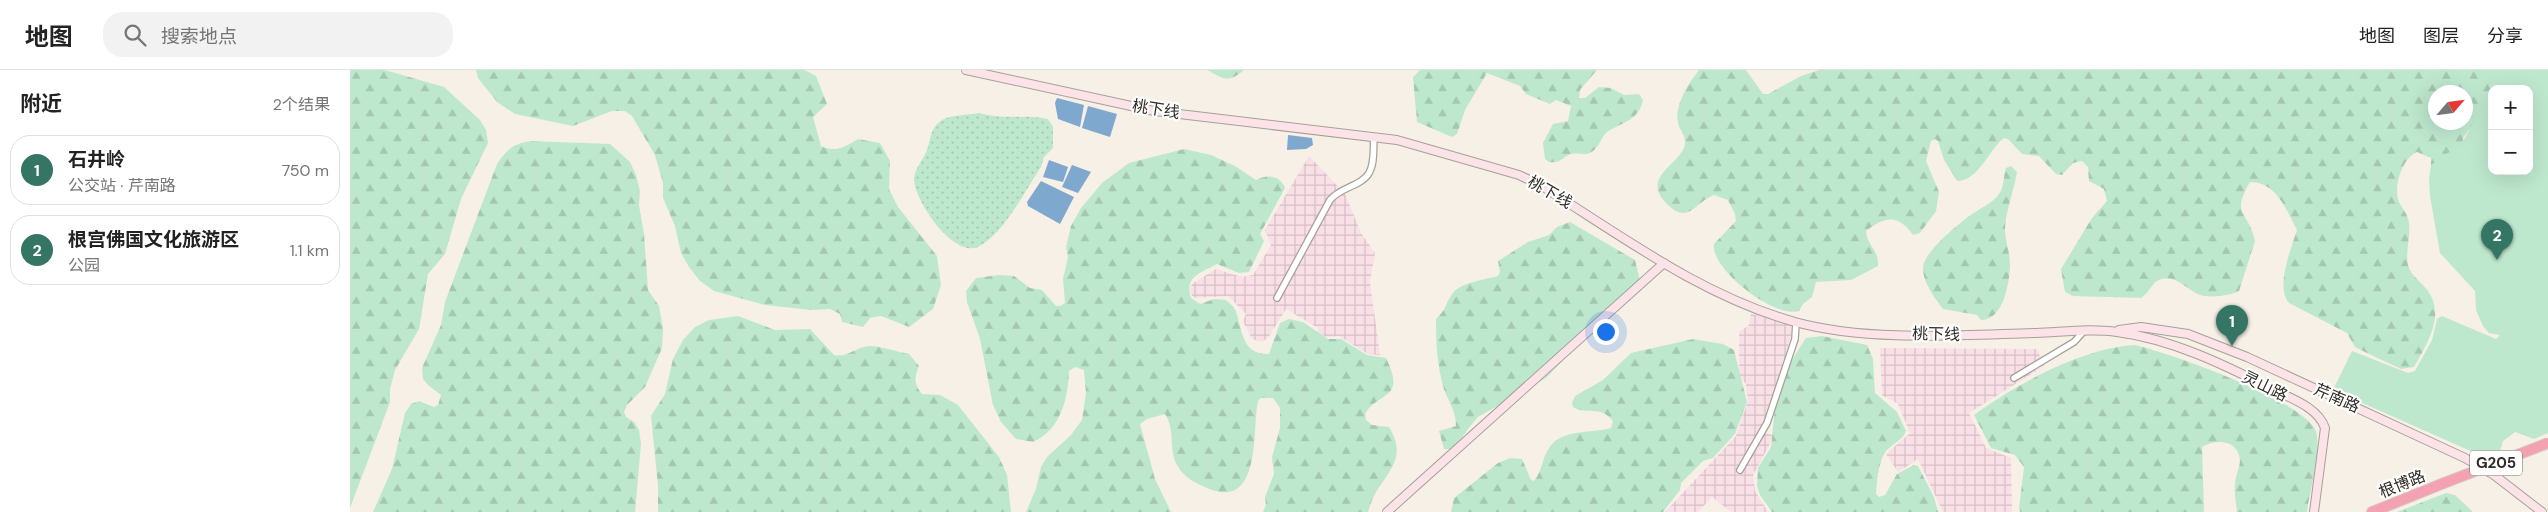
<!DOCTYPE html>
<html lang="zh">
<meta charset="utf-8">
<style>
:root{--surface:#fff;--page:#f2f2f2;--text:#222;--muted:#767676;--line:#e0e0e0;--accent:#357563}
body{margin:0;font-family:"DM Sans","Noto Sans SC",sans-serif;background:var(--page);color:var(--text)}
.controls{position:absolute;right:15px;top:15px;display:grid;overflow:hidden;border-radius:10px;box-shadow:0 5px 20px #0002}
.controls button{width:45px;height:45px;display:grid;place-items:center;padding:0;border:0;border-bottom:1px solid var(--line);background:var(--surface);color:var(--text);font:25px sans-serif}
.compass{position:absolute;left:2078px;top:15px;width:45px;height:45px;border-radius:50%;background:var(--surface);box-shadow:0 5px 20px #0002;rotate:62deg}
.you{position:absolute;left:1255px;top:261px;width:18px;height:18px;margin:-12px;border:4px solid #fff;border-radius:50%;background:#1a73e8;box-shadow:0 0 0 8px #1a73e833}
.badge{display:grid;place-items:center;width:32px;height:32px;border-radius:50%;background:var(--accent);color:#fff;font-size:16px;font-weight:700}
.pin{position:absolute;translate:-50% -41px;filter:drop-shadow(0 1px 2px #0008)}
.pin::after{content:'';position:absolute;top:26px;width:18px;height:15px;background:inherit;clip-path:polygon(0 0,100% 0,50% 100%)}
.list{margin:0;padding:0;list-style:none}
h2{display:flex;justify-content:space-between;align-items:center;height:65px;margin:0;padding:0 20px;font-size:21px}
h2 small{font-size:16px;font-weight:400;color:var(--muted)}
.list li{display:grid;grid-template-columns:32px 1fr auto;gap:15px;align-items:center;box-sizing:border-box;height:70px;margin:0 10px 10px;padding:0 10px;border:1px solid var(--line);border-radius:20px}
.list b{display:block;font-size:19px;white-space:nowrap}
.list p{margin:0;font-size:16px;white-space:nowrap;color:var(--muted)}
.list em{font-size:16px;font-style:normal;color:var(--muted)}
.icon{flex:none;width:28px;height:28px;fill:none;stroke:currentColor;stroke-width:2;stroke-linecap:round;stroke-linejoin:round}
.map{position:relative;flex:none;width:2198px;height:442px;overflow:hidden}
header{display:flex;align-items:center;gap:30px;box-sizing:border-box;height:70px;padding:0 25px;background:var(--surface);border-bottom:1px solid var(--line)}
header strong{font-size:24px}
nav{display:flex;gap:28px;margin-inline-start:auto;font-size:18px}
.search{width:350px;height:45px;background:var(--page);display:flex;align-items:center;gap:12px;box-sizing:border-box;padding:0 18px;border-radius:20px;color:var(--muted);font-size:19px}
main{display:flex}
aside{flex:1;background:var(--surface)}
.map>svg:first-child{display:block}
</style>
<header>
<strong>地图</strong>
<div class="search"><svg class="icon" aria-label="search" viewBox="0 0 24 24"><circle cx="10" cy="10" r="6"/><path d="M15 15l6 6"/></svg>搜索地点</div>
<nav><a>地图</a><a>图层</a><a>分享</a></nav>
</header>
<main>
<aside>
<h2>附近<small>2个结果</small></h2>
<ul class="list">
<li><span class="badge">1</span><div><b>石井岭</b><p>公交站 · 芹南路</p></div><em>750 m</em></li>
<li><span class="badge">2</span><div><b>根宫佛国文化旅游区</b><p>公园</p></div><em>1.1 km</em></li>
</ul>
</aside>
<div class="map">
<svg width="2198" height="442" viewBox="0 0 2198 442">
<defs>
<pattern id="industrial-grid" width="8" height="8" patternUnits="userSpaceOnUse" patternTransform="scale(1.25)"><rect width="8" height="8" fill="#f9dfe6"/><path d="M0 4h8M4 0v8" fill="none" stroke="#d6c0c5"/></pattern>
<pattern id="grass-dots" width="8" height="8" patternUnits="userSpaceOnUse" patternTransform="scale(1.25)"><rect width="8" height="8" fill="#bee8ce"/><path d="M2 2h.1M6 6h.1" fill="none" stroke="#a4c7b1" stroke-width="1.8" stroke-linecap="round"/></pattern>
<pattern id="forest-firs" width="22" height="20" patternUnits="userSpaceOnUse" patternTransform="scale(1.25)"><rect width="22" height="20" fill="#bee8ce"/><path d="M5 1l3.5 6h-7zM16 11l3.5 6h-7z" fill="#a4c7b1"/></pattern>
</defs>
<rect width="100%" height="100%" fill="#f6f0e6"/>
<g fill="url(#industrial-grid)">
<path d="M 959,86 L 995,124 L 1011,163 L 1025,183 L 1020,212 L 1030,285 L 1018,284 L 989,266 L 976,267 L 968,262 L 968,258 L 936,239 L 918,268 L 912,272 L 902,269 L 893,251 L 896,244 L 878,226 L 846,228 L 842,226 L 840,219 L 842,214 L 866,199 L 892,207 L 903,205 L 921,175 L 915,160 Z"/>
<path d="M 1401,244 L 1440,253 L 1442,262 L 1414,362 L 1422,365 L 1419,376 L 1403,405 L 1405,421 L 1418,442 L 1381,442 L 1362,427 L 1348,442 L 1315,442 L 1386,366 L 1398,331 L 1396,314 L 1389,306 L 1389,262 L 1399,255 Z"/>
<path d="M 1530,278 L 1687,279 L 1694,296 L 1619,343 L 1636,378 L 1661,388 L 1662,442 L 1593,442 L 1568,389 L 1548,402 L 1536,384 L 1560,363 L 1548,334 L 1532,325 Z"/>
</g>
<path fill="url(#grass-dots)" d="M 629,43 C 652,50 676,44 698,49 L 703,57 L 703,78 L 694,87 L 691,97 C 675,121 653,165 628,177 C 603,188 563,129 564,108 C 565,99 574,88 577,80 C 581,69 580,58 592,50 C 601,45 618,45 629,43 Z"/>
<g fill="url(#forest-firs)" fill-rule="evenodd">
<path d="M 0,0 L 35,0 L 94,17 L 130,50 L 136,60 L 138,73 L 111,129 L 95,184 L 78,204 L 69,259 L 45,300 L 40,319 L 40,332 L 0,438 Z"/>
<path d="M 126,0 L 455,0 L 466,6 L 477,34 L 463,47 L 471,76 C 486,83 495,77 508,69 L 530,73 L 540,91 L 539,119 L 548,137 L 587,186 L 591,215 L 583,239 L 559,257 L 531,246 L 520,248 L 513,257 L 492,252 L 490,244 L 480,239 L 461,240 L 415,235 L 364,221 L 350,211 L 339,197 L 331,183 L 325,156 L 313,128 L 313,113 L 305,85 L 282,46 L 275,41 L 262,41 L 223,56 L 165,44 L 147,32 L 128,8 Z"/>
<path d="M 857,0 L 894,0 C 877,14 875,9 857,0 Z"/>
<path d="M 1070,0 L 1247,0 L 1230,20 L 1229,28 L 1235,28 L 1249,17 L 1261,18 L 1274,25 L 1289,24 L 1293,30 C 1289,49 1275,52 1260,60 C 1252,64 1250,76 1243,81 C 1234,88 1229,81 1221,84 C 1212,87 1210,94 1199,92 L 1195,89 L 1193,73 L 1203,54 L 1218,51 L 1221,36 L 1206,30 L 1200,34 L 1176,24 L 1170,16 L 1137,3 L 1115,40 L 1107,64 L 1102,67 L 1067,52 L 1063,7 Z"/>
<path d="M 1349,0 L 1396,0 L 1413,24 L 1418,24 L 1451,6 L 1469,0 L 2198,0 L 2179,19 L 2142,19 L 2136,37 L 2113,68 L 2113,77 L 2142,101 L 2129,227 L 2081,108 L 2081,88 L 2067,82 C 2053,88 2044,114 2048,129 C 2050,137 2058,143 2059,153 C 2061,167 2054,185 2059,198 C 2065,212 2083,217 2085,240 C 2087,259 2073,281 2064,297 L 2051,299 L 2017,283 L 2005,277 L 1997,263 L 1939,233 C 1925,218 1941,179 1947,160 C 1936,140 1927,112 1900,112 C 1880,146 1899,141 1905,171 L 1889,221 C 1879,226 1861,228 1850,225 C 1837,220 1823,201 1807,211 C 1801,215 1798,224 1791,228 L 1723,226 L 1715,222 L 1711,199 L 1742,148 L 1757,131 L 1754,119 L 1739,111 L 1738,97 L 1732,91 L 1723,93 L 1712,105 L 1706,104 L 1689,86 L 1672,84 L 1658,69 L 1654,68 C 1639,79 1629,111 1607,111 L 1594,90 L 1588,71 L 1585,69 L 1581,71 L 1576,91 L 1589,122 L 1586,141 L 1570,163 L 1563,165 C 1548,144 1535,146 1516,161 C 1517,176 1529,179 1528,196 L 1501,210 L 1466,212 L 1462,227 L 1453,234 L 1449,241 C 1425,249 1360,199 1364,174 L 1386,151 L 1385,144 L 1378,130 L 1364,125 C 1344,133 1338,156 1316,133 C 1290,106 1332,94 1335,74 C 1336,66 1330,60 1328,53 C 1324,35 1339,13 1349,0 ZM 2086,22 L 2116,22 L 2116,52 L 2086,52 Z"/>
<path d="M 182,71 L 260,74 L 280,92 L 286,105 L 290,121 L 289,135 L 294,164 L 298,220 L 309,236 L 313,259 L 312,278 L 295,317 L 277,335 L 274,342 L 276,347 L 284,352 L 289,360 L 291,374 L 285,442 L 23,442 L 42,399 L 55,343 L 61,334 L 69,331 L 84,337 L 88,335 L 91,325 L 79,316 L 73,309 L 72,298 L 91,255 L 95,232 L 147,94 C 157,79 164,73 182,71 Z"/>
<path d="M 834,79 L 861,85 L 885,96 L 906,110 C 916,105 930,104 935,118 L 910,164 L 914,171 L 899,202 L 889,203 L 867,194 C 851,203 834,206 841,228 L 850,234 L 864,229 L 876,230 C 879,233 885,237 886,242 C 893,262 892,285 919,284 L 930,253 L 939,249 L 953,252 L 978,269 L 991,269 L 1017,285 L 1036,288 C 1057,331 1028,321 1015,344 L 1016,350 L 1022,355 L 1039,357 C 1057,386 1040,399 1025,424 C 1022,429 1020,436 1018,442 L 913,442 L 916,435 L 915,427 L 924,404 L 922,387 L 930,358 L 930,338 L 923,328 L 911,328 L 908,331 C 902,357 912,437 862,420 C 847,414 833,408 826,393 C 819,378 825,359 815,344 L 797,349 L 790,354 L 805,409 L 821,442 L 676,442 L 686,419 L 691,397 L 697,387 L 721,365 L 732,350 L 736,323 L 734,300 L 725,297 L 719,301 C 718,328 711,360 683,372 L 666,369 L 651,352 L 643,335 L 630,269 L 617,232 L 616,221 L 626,208 L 650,205 L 664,206 L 680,218 L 692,220 L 706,236 L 710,236 L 715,233 L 713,209 L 718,187 L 716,177 L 721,156 L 731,138 L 752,113 L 779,93 Z"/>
<path d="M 1661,96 L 1667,102 C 1664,121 1656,139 1655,159 C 1655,171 1660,182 1660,194 C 1660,212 1653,251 1631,250 L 1627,245 L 1593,239 C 1585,228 1573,213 1573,198 C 1573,183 1606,156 1618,147 C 1628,139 1642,134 1649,124 C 1655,116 1653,106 1656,98 Z"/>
<path d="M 1220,152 L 1285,190 L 1290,210 L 1251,254 L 1225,268 L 1218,285 L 1196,308 L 1128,347 C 1118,358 1112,369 1101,379 L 1094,379 L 1089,361 L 1106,356 C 1106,341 1099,333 1094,319 C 1087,296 1086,273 1086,249 C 1098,238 1095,233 1103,223 C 1111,212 1135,210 1148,206 L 1150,202 L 1148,191 L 1178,172 L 1199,165 L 1207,157 Z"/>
<path d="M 388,246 L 425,260 L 460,259 L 484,285 C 497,288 506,277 519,276 C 532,276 547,282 559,284 L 569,296 C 564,308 564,314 572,324 L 590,325 L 608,335 L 649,387 L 657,405 L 661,442 L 308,442 L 308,416 L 301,346 L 315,324 L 323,289 L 333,270 L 345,257 L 359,250 Z"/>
<path d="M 1472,266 L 1517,275 L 1523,289 L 1525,323 L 1547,342 L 1556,361 C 1553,370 1542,374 1536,381 C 1528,392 1527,411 1526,424 L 1529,427 L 1535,425 L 1547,404 L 1564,395 L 1568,396 L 1584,427 L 1588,442 L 1422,442 L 1410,425 L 1407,416 L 1408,398 L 1421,377 L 1425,337 L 1440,293 L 1456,268 Z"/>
<path d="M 1343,269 L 1373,274 L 1384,280 L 1397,332 L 1385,364 L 1363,388 L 1353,391 L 1331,413 L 1330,420 L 1313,442 L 1101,442 L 1104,428 L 1148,393 L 1160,388 L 1172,389 L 1181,410 L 1184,411 C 1192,402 1192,388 1199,378 C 1212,358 1241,364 1261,358 L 1263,351 C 1250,334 1237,346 1223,337 L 1222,333 L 1225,326 L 1253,310 L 1281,283 Z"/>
<path d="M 1785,275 C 1820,283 1949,329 1965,359 C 1973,375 1959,424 1957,442 L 1887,442 C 1886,433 1884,423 1885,415 C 1885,407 1889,399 1890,392 C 1890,370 1866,368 1852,377 L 1854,442 L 1670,442 L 1669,438 L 1674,397 L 1665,385 L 1641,378 L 1624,345 C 1667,314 1732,278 1785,275 Z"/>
<path d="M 2096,423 L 2105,425 L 2123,442 L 2047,442 Z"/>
</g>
<path fill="#bee8ce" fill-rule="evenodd" d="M 2150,0 L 2198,0 L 2198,363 L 2184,369 L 2165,362 L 2153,371 L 2148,387 L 2137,382 L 2134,387 L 1983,320 L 2002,281 L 2058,303 L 2065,301 L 2082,270 L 2087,249 L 2092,246 L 2146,269 L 2150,265 L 2139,263 L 2133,256 L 2126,240 L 2125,221 L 2090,183 L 2080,126 L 2079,109 L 2081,95 L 2108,76 L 2115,68 ZM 2142,19 L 2179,19 L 2179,101 L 2142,101 Z"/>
<g fill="#7fa8ce">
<path d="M 707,28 L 734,35 L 730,57 L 708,49 L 705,33 Z"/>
<path d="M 738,36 L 767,44 L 760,67 L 732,58 Z"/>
<path d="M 938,65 L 962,68 L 963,75 L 956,79 L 937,80 Z"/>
<path d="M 699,90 L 718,97 L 713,112 L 693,107 Z"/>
<path d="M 722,95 L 741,102 L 728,123 L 712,117 Z"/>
<path d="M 691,111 L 724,127 L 710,154 L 678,136 L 677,132 Z"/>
</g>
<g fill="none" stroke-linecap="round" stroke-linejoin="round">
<defs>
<g id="street">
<path d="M 927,228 L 980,130 C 990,117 1012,116 1019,103 C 1025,93 1023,78 1024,67"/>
<path d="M 1664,308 L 1724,272 L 1734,261"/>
<path d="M 1390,400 L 1417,353 L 1445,269 L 1446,252"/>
</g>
<g id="secondary">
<path d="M 616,0 L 804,41 L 1047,70 L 1169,105 L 1192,116 C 1273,167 1352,226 1445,252 C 1518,272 1611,265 1686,263 C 1713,262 1741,258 1767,262 C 1821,269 1873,294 1922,319 C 1940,328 1968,337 1975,358 L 1964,442"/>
<path d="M 1769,260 L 1791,257 L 1838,264 L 1897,287 L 2115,388 L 2144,405 L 2192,442"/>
<path d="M 1037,442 L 1314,193"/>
</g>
<path id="highway" d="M 2022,442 L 2094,413"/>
</defs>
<use href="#street" stroke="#a6a198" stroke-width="8"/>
<use href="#secondary" stroke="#a6a198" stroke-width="10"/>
<use href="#highway" stroke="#d1d1d0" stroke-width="12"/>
<use href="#street" stroke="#fff" stroke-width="5.5"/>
<use href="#secondary" stroke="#fce3e8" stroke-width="8"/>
<use href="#highway" stroke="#f4a2b2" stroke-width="10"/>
<defs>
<path id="highway-bridge" d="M 2094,413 L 2198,373"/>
</defs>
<use href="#highway-bridge" stroke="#d1d1d0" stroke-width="12" stroke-linecap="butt"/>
<use href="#highway-bridge" stroke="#f4a2b2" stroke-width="10"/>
</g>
<g text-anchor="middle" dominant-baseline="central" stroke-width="4.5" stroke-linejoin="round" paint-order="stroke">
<rect fill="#fffefc" stroke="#6d6b68" stroke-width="1" x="2120" y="380.5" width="52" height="25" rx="4"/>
<g font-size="15" font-weight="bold" fill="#2e2c28">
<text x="2146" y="393">G205</text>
</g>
<g font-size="16" fill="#2e2c28" stroke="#fffefc">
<text transform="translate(806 39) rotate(9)">桃下线</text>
<text transform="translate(1200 122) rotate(30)">桃下线</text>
<text transform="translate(1586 264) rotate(1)">桃下线</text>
<text transform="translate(1915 316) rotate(26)">灵山路</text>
<text transform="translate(1987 328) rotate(24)">芹南路</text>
<text transform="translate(2052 414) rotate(-22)">根博路</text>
</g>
</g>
</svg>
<div class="controls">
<button>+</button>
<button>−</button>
</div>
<svg class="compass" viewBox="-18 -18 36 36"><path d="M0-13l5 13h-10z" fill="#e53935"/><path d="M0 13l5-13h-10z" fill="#767676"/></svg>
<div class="you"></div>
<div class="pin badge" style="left:1882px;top:276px">1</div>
<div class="pin badge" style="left:2147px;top:190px">2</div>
</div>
</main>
